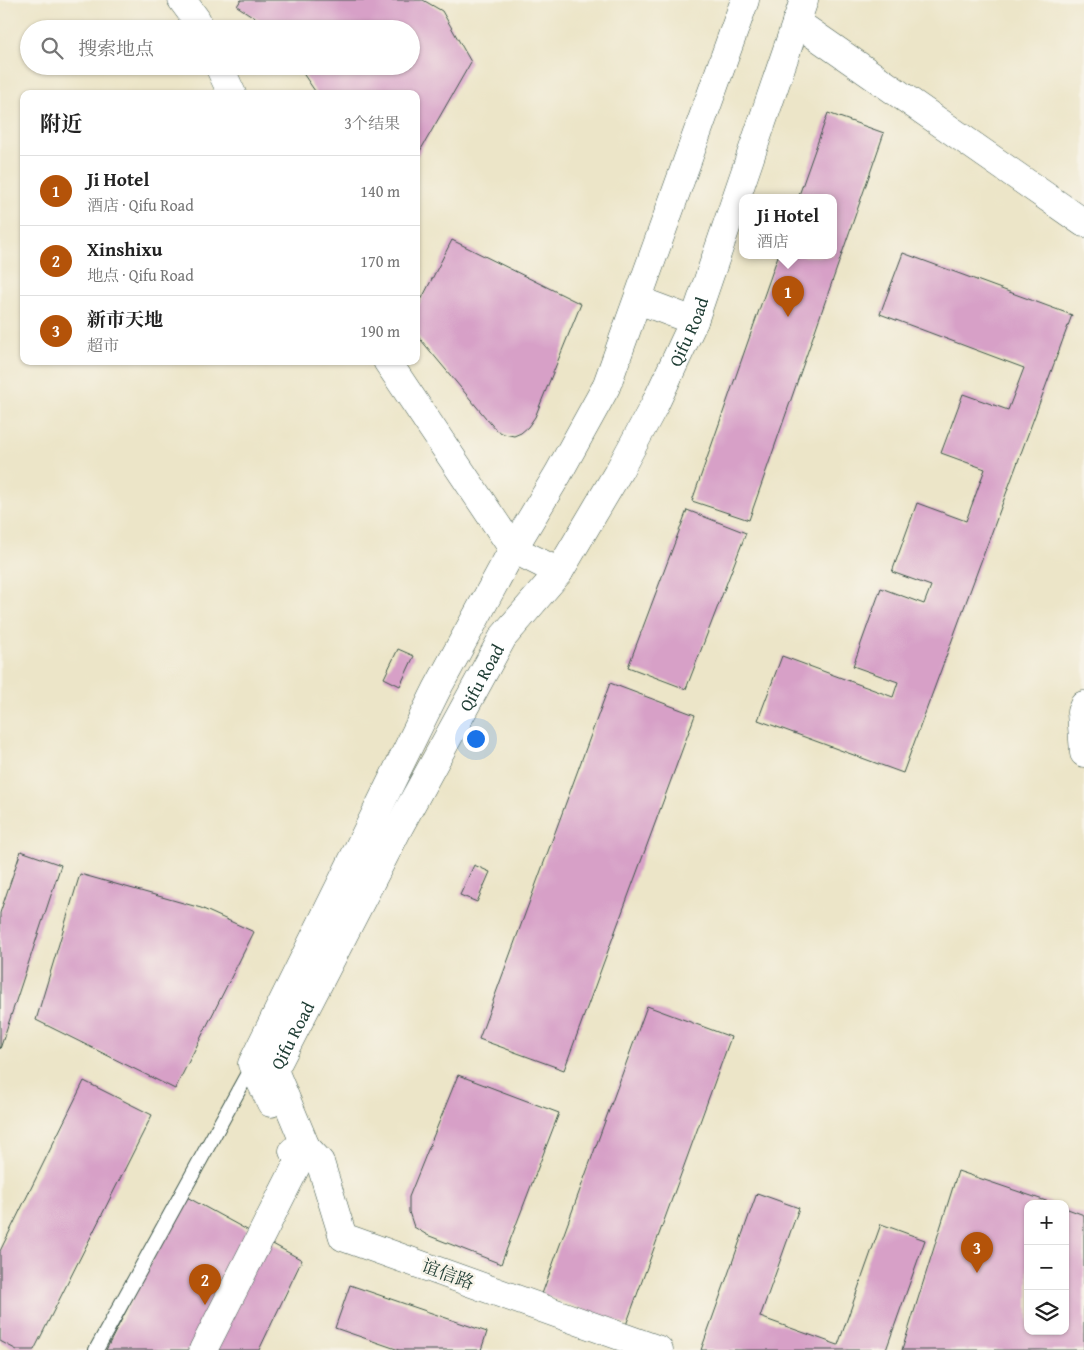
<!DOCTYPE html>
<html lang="zh">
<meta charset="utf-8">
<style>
:root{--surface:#fff;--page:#f2f2f2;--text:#222;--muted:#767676;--line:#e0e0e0;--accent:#b45309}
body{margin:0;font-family:"Gentium Book Plus","Noto Serif SC",serif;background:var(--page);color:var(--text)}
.controls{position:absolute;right:15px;bottom:15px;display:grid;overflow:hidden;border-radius:10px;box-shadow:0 1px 4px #0004}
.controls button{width:45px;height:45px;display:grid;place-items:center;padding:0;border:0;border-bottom:1px solid var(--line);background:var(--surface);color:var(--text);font:25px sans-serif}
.you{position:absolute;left:475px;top:738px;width:18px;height:18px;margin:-12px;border:4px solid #fff;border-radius:50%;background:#1a73e8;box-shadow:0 0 0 8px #1a73e833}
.badge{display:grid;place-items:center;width:32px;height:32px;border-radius:50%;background:var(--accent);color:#fff;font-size:16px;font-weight:700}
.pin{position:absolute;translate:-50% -41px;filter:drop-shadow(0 1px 2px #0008)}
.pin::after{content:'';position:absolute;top:26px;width:18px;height:15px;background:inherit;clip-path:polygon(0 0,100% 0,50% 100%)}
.popup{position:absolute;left:739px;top:194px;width:98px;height:65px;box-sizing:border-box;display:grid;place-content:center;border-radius:10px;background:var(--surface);filter:drop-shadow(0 1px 4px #0005);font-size:16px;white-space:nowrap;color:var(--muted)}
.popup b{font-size:19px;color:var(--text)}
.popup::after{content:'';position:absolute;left:50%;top:100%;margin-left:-10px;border:10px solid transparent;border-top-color:var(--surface)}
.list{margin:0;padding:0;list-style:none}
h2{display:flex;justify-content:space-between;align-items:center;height:65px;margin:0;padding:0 20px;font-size:21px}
h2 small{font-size:16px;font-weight:400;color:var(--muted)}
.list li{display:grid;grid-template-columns:32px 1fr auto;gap:15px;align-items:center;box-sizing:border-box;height:70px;padding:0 20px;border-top:1px solid var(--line)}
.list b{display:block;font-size:19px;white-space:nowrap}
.list p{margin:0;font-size:16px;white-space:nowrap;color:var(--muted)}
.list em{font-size:16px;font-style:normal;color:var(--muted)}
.icon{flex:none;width:28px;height:28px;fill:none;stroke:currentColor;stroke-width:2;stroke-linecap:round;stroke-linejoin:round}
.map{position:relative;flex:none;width:1084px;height:1350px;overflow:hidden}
.search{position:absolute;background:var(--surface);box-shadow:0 1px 4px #0004;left:20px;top:20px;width:400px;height:55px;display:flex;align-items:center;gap:12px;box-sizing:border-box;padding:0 18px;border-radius:28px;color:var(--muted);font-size:19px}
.panel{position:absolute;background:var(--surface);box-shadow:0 1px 4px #0004;left:20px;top:90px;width:400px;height:275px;border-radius:10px}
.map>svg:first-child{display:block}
</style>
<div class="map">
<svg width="1084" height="1350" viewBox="0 0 1084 1350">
<rect width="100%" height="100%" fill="#f7f3e8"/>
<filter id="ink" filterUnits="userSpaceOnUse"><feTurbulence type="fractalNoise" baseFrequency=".02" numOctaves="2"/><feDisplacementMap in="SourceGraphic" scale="10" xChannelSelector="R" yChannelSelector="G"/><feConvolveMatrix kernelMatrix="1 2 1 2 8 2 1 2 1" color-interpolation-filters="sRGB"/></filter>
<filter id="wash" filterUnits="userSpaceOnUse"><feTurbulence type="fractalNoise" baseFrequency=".0096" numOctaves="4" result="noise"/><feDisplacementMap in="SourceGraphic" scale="20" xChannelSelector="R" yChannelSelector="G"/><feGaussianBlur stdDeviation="1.12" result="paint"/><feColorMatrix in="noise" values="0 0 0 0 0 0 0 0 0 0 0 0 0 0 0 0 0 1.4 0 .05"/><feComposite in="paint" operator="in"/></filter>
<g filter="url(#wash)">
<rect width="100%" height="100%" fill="#ece5c8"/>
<g id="blocks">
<g fill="#d7a0c7">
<path d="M 241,0 L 423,0 L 442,11 L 471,62 L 416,158 L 416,94 L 317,94 L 298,66 L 411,66 L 411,29 L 272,29 L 237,6 Z"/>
<path d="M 828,113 L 884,133 L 749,520 L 692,501 L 778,256 L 833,256 L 833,198 L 798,198 Z"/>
<path d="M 452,240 L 581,304 L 535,417 L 528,427 L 521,433 L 514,436 L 504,434 L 496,430 L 416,334 L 416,310 Z"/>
<path d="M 903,253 L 1072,315 L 903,773 L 758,720 L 782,656 L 893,697 L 898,682 L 853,666 L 881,588 L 924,604 L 931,586 L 892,572 L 917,503 L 966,521 L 985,469 L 941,453 L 963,394 L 1008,410 L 1024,368 L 880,314 Z"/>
<path d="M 687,510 L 746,533 L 686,689 L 628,667 Z"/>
<path d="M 398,649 L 414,656 L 400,686 L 384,678 Z"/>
<path d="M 610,683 L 695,715 L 564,1070 L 479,1039 Z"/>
<path d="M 21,851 L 61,865 L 0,1049 L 0,913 Z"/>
<path d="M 474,865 L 490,872 L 477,902 L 460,895 Z"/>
<path d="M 80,874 L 201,908 L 254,932 L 175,1089 L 36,1020 Z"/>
<path d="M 647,1006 L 731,1037 L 626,1325 L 542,1294 Z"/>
<path d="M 458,1075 L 559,1113 L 501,1264 L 427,1235 L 414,1227 L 409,1212 L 409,1197 Z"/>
<path d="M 84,1081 L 152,1115 L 34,1350 L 17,1350 L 0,1341 L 0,1251 Z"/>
<path d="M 958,1171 L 1052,1203 L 1028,1204 L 1028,1331 L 1065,1331 L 1065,1208 L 1084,1215 L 1084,1350 L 902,1350 Z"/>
<path d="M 757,1193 L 799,1208 L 760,1317 L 838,1345 L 881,1224 L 925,1240 L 886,1350 L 701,1350 Z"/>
<path d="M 185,1196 L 302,1260 L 259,1350 L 106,1350 Z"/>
<path d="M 350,1285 L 487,1332 L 481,1350 L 399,1350 L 335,1328 Z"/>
</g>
</g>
</g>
<g filter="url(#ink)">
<use href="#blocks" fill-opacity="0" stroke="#3e564a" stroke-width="1"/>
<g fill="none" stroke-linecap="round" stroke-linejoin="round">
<defs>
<path id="service" d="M 96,1350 L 253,1064"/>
<g id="minor">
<path d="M 182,0 L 196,19 L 201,29"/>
<path d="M 796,22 L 1084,223"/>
<path d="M 219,66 L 232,94"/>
<path d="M 387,361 L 513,549 L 559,572"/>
<path d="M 1084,705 L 1081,712 L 1084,753"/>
<path d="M 293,1151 L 306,1147 L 320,1162 L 343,1237 L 659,1350"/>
</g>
<g id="secondary">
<path d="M 638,300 L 694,321"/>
<path d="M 271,1103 L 252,1064 L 437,689 L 513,549 L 558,474 L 606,387 L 745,0"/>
<path id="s1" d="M 203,1350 L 306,1147 L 274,1070 L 398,829 L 503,637 L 559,572 L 620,469 L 655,404 L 694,321 L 804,0"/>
</g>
</defs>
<use href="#service" stroke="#3e564a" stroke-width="16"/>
<use href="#minor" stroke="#3e564a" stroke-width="29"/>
<use href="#secondary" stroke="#3e564a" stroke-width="29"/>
<use href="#service" stroke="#fff" stroke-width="14"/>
<use href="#minor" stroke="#fff" stroke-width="28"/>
<use href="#secondary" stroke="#fff" stroke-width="28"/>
</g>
</g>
<g text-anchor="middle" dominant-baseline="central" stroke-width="5" stroke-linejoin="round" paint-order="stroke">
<g font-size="18" fill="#1f3d34" stroke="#f7f3e8">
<text stroke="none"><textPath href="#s1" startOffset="1160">Qifu Road</textPath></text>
<text stroke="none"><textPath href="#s1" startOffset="755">Qifu Road</textPath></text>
<text stroke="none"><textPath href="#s1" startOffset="350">Qifu Road</textPath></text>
<text transform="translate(448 1274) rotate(20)">谊信路</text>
</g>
</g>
</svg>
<div class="controls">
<button>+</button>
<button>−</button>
<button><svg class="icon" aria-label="layers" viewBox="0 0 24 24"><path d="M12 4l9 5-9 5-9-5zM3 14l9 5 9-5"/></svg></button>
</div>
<div class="you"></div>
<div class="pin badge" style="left:788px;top:317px">1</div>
<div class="popup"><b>Ji Hotel</b>酒店</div>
<div class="pin badge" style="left:205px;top:1305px">2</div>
<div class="pin badge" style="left:977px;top:1273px">3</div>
<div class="search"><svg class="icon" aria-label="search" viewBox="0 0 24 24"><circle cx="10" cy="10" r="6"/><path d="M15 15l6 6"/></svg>搜索地点</div>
<section class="panel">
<h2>附近<small>3个结果</small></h2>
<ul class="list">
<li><span class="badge">1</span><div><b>Ji Hotel</b><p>酒店 · Qifu Road</p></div><em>140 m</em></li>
<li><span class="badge">2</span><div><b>Xinshixu</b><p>地点 · Qifu Road</p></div><em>170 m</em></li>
<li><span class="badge">3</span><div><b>新市天地</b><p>超市</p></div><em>190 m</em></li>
</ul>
</section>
</div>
